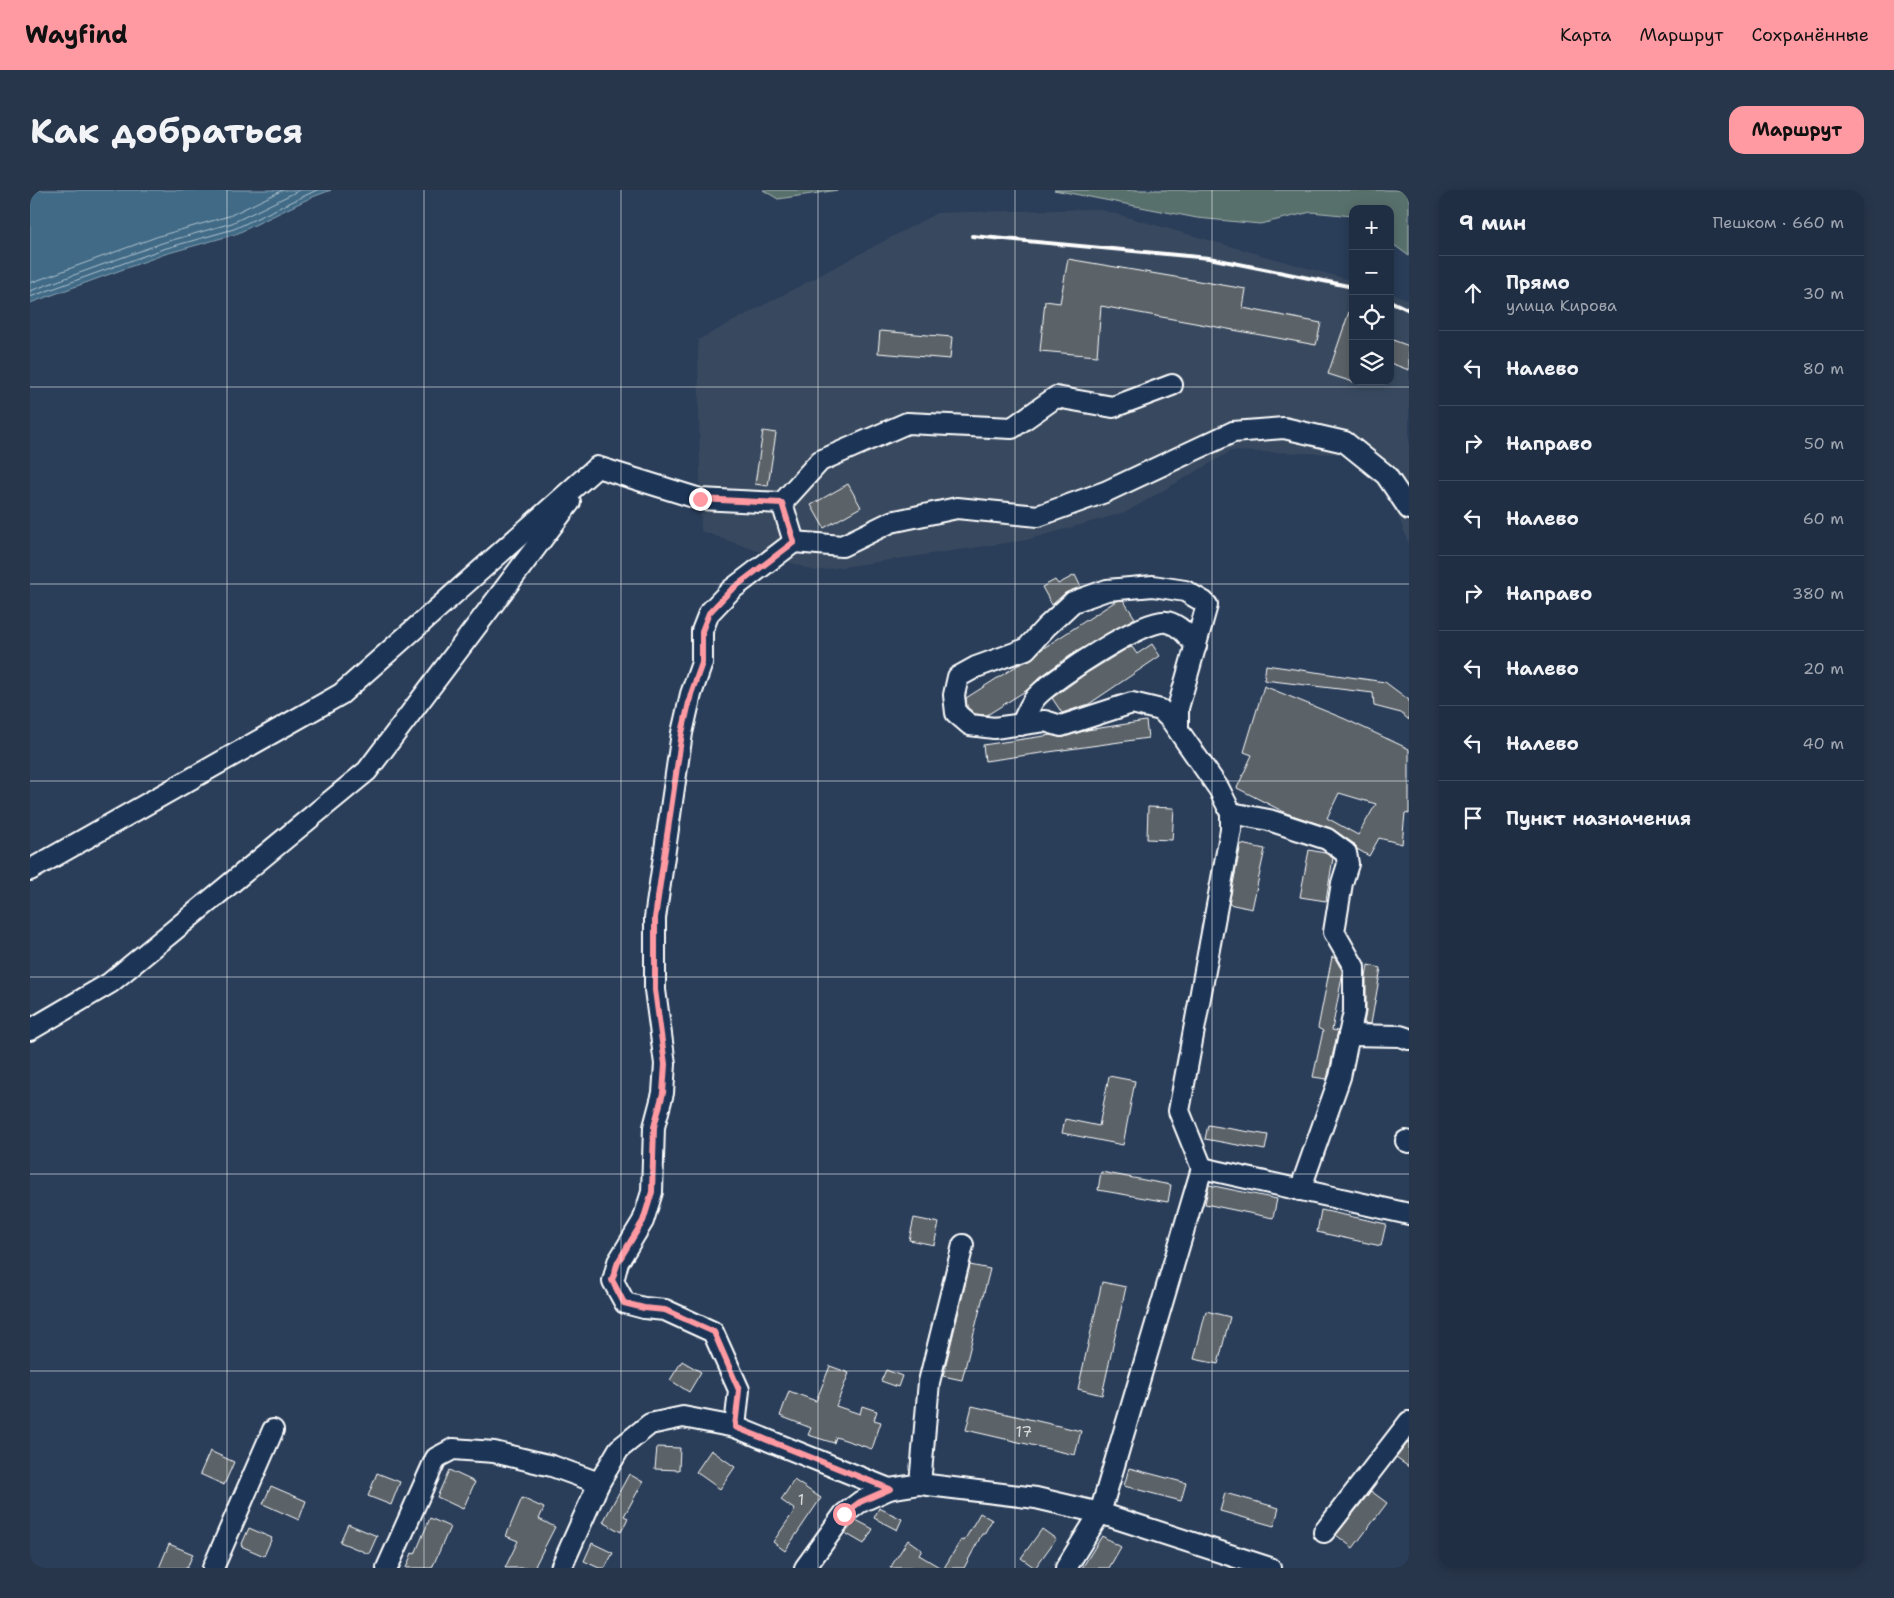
<!DOCTYPE html>
<html lang="ru">
<meta charset="utf-8">
<style>
:root{--surface:#202e44;--page:#28364b;--text:#f1f3f6;--muted:#a2a8b2;--line:#3d4a5d;--accent:#ff9aa2}
body{margin:0;font-family:"Shantell Sans",sans-serif;background:var(--page);color:var(--text)}
.controls{position:absolute;right:15px;top:15px;display:grid;overflow:hidden;border-radius:10px;box-shadow:0 2px 12px #0003}
.controls button{width:45px;height:45px;display:grid;place-items:center;padding:0;border:0;border-bottom:1px solid var(--line);background:var(--surface);color:var(--text);font:25px sans-serif}
.stop{position:absolute;width:15px;height:15px;margin:-11px;border:4px solid #ff9aa2;border-radius:50%;background:#fff}
.stop.end{background:#ff9aa2;border-color:#fff;box-shadow:0 1px 5px #0008}
.list{margin:0;padding:0;list-style:none}
h2{display:flex;justify-content:space-between;align-items:center;height:65px;margin:0;padding:0 20px;font-size:21px}
h2 small{font-size:16px;font-weight:400;color:var(--muted)}
.list li{display:grid;grid-template-columns:32px 1fr auto;gap:15px;align-items:center;box-sizing:border-box;height:75px;padding:0 20px;border-top:1px solid var(--line)}
.list b{display:block;font-size:19px;white-space:nowrap}
.list p{margin:0;font-size:16px;white-space:nowrap;color:var(--muted)}
.list em{font-size:16px;font-style:normal;color:var(--muted)}
.icon{flex:none;width:28px;height:28px;fill:none;stroke:currentColor;stroke-width:2;stroke-linecap:round;stroke-linejoin:round}
.map{position:relative;flex:none;width:1379px;height:1378px;overflow:hidden;border-radius:15px}
header{display:flex;align-items:center;gap:30px;box-sizing:border-box;height:70px;padding:0 25px;background:var(--accent);color:#111}
header strong{font-size:24px}
nav{display:flex;gap:28px;margin-inline-start:auto;font-size:18px}
.intro{display:flex;align-items:center;justify-content:space-between;box-sizing:border-box;height:120px;padding:0 30px}
h1{margin:0;font-size:35px}
.button{padding:12px 22px;border-radius:15px;background:var(--accent);color:#111;font-size:18px;font-weight:700}
main{display:flex;gap:30px;padding:0 30px}
aside{flex:1;background:var(--surface);border-radius:15px;box-shadow:0 2px 12px #0003}
.map>svg:first-child{display:block}
</style>
<header>
<strong>Wayfind</strong>
<nav><a>Карта</a><a>Маршрут</a><a>Сохранённые</a></nav>
</header>
<div class="intro"><h1>Как добраться</h1><a class="button">Маршрут</a></div>
<main>
<div class="map">
<svg width="1379" height="1378" viewBox="0 0 1379 1378">
<rect width="100%" height="100%" fill="#2a3e5a"/>
<filter id="ink" filterUnits="userSpaceOnUse"><feTurbulence type="fractalNoise" baseFrequency=".02" numOctaves="2"/><feDisplacementMap in="SourceGraphic" scale="10" xChannelSelector="R" yChannelSelector="G"/><feConvolveMatrix kernelMatrix="1 2 1 2 8 2 1 2 1" color-interpolation-filters="sRGB"/></filter>
<g filter="url(#ink)">
<path fill="#39495e" d="M 1068,19 L 1323,91 L 1323,191 L 1360,191 L 1360,103 L 1379,110 L 1379,354 L 1361,307 L 1314,264 L 1201,261 L 1096,322 L 996,350 L 785,381 L 671,341 L 668,150 L 907,23 Z"/>
<g fill="#58706c" stroke="#acb8b6">
<path d="M 733,0 L 808,0 L 748,9 Z"/>
<path d="M 1024,0 L 1379,0 L 1379,66 L 1360,52 L 1360,19 L 1323,19 L 1323,26 L 1281,22 L 1230,34 L 1167,28 Z"/>
</g>
<path fill="#3f6a86" stroke="#8ca6b6" d="M 0,0 L 301,0 L 280,8 L 206,44 L 135,64 L 0,113 Z"/>
<g fill="none" stroke-linecap="round" stroke-linejoin="round">
<g stroke="#b2c3cf" stroke-width="1">
<path d="M 0,93 L 129,46 L 199,26 L 253,0"/>
<path d="M 0,101 L 132,53 L 202,33 L 270,0"/>
<path d="M 0,107 L 133,59 L 204,39 L 287,0"/>
</g>
</g>
<g fill="#5c6368" stroke="#fff" fill-rule="evenodd">
<path d="M 1038,69 L 1216,99 L 1213,118 L 1291,133 L 1286,155 L 1071,116 L 1067,166 L 1010,161 L 1015,111 L 1030,113 Z"/>
<path d="M 1321,116 L 1323,116 L 1323,192 L 1298,184 Z"/>
<path d="M 850,141 L 922,147 L 920,169 L 848,163 Z"/>
<path d="M 1360,149 L 1379,156 L 1379,180 L 1360,173 Z"/>
<path d="M 733,241 L 746,243 L 738,296 L 725,294 Z"/>
<path d="M 818,294 L 831,317 L 794,338 L 781,315 Z"/>
<path d="M 1045,385 L 1051,397 L 1035,403 L 1022,415 L 1012,397 L 1025,390 L 1028,394 Z"/>
<path d="M 1093,410 L 1105,428 L 1044,463 L 1010,487 L 997,500 L 957,525 L 945,524 L 937,517 L 936,508 L 988,475 L 1000,470 L 1012,459 L 1086,411 Z"/>
<path d="M 1122,454 L 1130,466 L 1059,514 L 1032,523 L 1022,508 L 1057,483 L 1096,459 L 1102,457 L 1107,464 Z"/>
<path d="M 1236,475 L 1355,492 L 1379,510 L 1379,530 L 1371,523 L 1344,516 L 1343,503 L 1234,490 Z"/>
<path d="M 1234,496 L 1315,529 L 1379,559 L 1379,624 L 1375,623 L 1372,654 L 1349,648 L 1339,666 L 1327,659 L 1323,653 L 1301,638 L 1256,623 L 1207,598 L 1222,565 L 1214,562 ZM 1309,603 L 1346,614 L 1328,645 L 1297,628 Z"/>
<path d="M 1116,531 L 1118,548 L 955,571 L 953,555 L 1021,545 L 1034,547 L 1057,540 Z"/>
<path d="M 1118,617 L 1144,618 L 1142,650 L 1117,649 Z"/>
<path d="M 1211,654 L 1235,659 L 1222,719 L 1199,714 Z"/>
<path d="M 1279,660 L 1295,663 L 1303,668 L 1296,711 L 1270,707 Z"/>
<path d="M 1302,767 L 1305,768 L 1312,780 L 1312,787 L 1302,840 L 1308,841 L 1297,889 L 1283,887 L 1293,841 L 1288,838 Z"/>
<path d="M 1338,775 L 1351,778 L 1341,834 L 1334,833 L 1336,822 L 1336,788 Z"/>
<path d="M 1079,886 L 1105,891 L 1093,955 L 1032,943 L 1035,929 L 1069,936 Z"/>
<path d="M 1178,935 L 1238,945 L 1235,960 L 1175,949 Z"/>
<path d="M 1071,982 L 1141,995 L 1138,1012 L 1068,1000 Z"/>
<path d="M 1179,995 L 1247,1009 L 1243,1028 L 1175,1014 Z"/>
<path d="M 1291,1020 L 1356,1034 L 1351,1056 L 1287,1042 Z"/>
<path d="M 884,1028 L 909,1033 L 904,1055 L 879,1050 Z"/>
<path d="M 940,1075 L 960,1079 L 932,1190 L 913,1186 Z"/>
<path d="M 1072,1092 L 1096,1097 L 1072,1205 L 1048,1199 Z"/>
<path d="M 1176,1121 L 1200,1127 L 1188,1174 L 1164,1169 Z"/>
<path d="M 652,1171 L 671,1182 L 659,1202 L 640,1190 Z"/>
<path d="M 800,1176 L 819,1183 L 806,1216 L 830,1224 L 832,1216 L 847,1221 L 844,1230 L 851,1232 L 842,1259 L 806,1247 L 804,1253 L 778,1245 L 781,1238 L 750,1226 L 759,1201 L 786,1211 Z"/>
<path d="M 856,1180 L 872,1186 L 868,1197 L 851,1191 Z"/>
<path d="M 942,1216 L 1051,1241 L 1045,1265 L 936,1240 Z"/>
<path d="M 1379,1251 L 1379,1277 L 1366,1268 Z"/>
<path d="M 627,1257 L 650,1258 L 649,1280 L 625,1279 Z"/>
<path d="M 681,1260 L 705,1277 L 690,1299 L 666,1282 Z"/>
<path d="M 180,1261 L 204,1272 L 194,1295 L 170,1284 Z"/>
<path d="M 1099,1278 L 1156,1293 L 1151,1311 L 1094,1296 Z"/>
<path d="M 419,1280 L 445,1292 L 433,1319 L 407,1307 Z"/>
<path d="M 347,1283 L 370,1292 L 361,1315 L 338,1306 Z"/>
<path d="M 599,1284 L 613,1292 L 594,1326 L 598,1328 L 591,1342 L 573,1332 Z"/>
<path d="M 764,1290 L 791,1308 L 755,1361 L 743,1352 L 765,1320 L 751,1310 Z"/>
<path d="M 241,1296 L 276,1311 L 269,1330 L 233,1314 Z"/>
<path d="M 1341,1301 L 1357,1313 L 1323,1358 L 1306,1345 Z"/>
<path d="M 1195,1303 L 1249,1318 L 1244,1336 L 1190,1321 Z"/>
<path d="M 492,1308 L 514,1318 L 509,1329 L 525,1337 L 504,1378 L 475,1378 L 488,1351 L 476,1346 Z"/>
<path d="M 849,1318 L 872,1329 L 867,1340 L 844,1328 Z"/>
<path d="M 950,1323 L 962,1330 L 954,1344 L 952,1344 L 934,1378 L 914,1378 L 931,1350 L 934,1351 Z"/>
<path d="M 400,1328 L 420,1337 L 402,1378 L 376,1378 L 382,1363 L 385,1364 Z"/>
<path d="M 826,1330 L 843,1339 L 834,1354 L 815,1343 Z"/>
<path d="M 318,1334 L 347,1346 L 339,1364 L 310,1352 Z"/>
<path d="M 219,1338 L 242,1348 L 234,1366 L 211,1356 Z"/>
<path d="M 1012,1339 L 1026,1349 L 1005,1378 L 991,1368 Z"/>
<path d="M 1072,1346 L 1091,1357 L 1079,1378 L 1052,1378 Z"/>
<path d="M 878,1350 L 892,1360 L 889,1365 L 911,1378 L 860,1378 Z"/>
<path d="M 562,1353 L 583,1363 L 575,1378 L 569,1378 L 554,1371 Z"/>
<path d="M 139,1354 L 163,1364 L 157,1378 L 129,1378 Z"/>
</g>
<g fill="none" stroke-linecap="round" stroke-linejoin="round">
<defs>
<g id="minor">
<path d="M 1142,195 L 1083,217 L 1026,207 L 982,238 L 877,233 L 790,271 L 752,313 L 764,352 L 812,356 L 861,332 L 927,318 L 1008,326 L 1075,302 L 1203,242 L 1254,238 L 1315,252 L 1356,285 L 1379,319"/>
<path d="M 991,535 C 996,526 1000,512 1008,505 C 1025,488 1114,428 1137,432 C 1150,435 1158,446 1166,456"/>
<path d="M 1201,623 L 1239,630 L 1297,649 L 1316,663 L 1318,674 L 1312,693 L 1304,742 L 1324,777 L 1324,822 L 1310,887 L 1270,1000"/>
<path d="M 0,680 L 311,504 L 567,277 L 670,309 L 752,313"/>
<path d="M 0,840 L 80,793 L 337,581 L 540,312"/>
<path d="M 1319,845 L 1370,846 L 1379,849"/>
<path d="M 1376,951 L 1379,952"/>
<path d="M 1172,978 L 1379,1024"/>
<path d="M 705,1237 L 709,1200 L 683,1142 L 635,1120 L 614,1118 L 595,1113 L 583,1091 L 588,1072 L 613,1031 L 622,1002 L 624,937 L 633,903 L 635,874 L 625,800 L 625,728 L 652,543 L 661,504 L 672,473 L 672,441 L 679,423 L 701,400 L 764,352"/>
<path d="M 890,1294 L 899,1192 L 933,1055"/>
<path d="M 1294,1342 L 1379,1232"/>
<path d="M 183,1378 L 243,1240"/>
<path d="M 357,1378 L 406,1268 L 423,1259 L 464,1262 L 522,1276 L 569,1293"/>
<path d="M 531,1378 L 569,1293 L 589,1259 L 620,1234 L 653,1227 L 705,1237 L 859,1299 L 890,1294 L 1006,1308 L 1070,1323 L 1240,1378"/>
<path d="M 775,1378 L 814,1324 L 830,1312 L 859,1299"/>
<path d="M 1036,1378 L 1070,1323 L 1172,978 L 1149,921 L 1201,640 L 1201,623 L 1189,599 L 1141,530 L 1131,520 L 1102,513 L 1031,536 L 1015,531 L 964,538 L 940,535 L 926,523 L 924,505 L 928,487 L 946,477 L 996,459 L 1016,437 L 1043,412 L 1077,400 L 1123,396 L 1155,401 L 1174,412 L 1177,415 L 1148,518 L 1148,539"/>
</g>
</defs>
<use href="#minor" stroke="#fff" stroke-width="24"/>
<use href="#minor" stroke="#1d3557" stroke-width="20"/>
<g stroke="#fff" stroke-width="4">
<path d="M 942,46 L 1179,68 L 1323,97"/>
<path d="M 1360,111 L 1379,120"/>
</g>
</g>
</g>
<g fill="none" stroke-linecap="round" stroke-linejoin="round" filter="url(#ink)">
<path stroke="#ff9aa2" stroke-width="6" d="M 670,309 L 752,313 L 764,352 L 701,400 L 679,423 L 672,441 L 672,473 L 661,504 L 652,543 L 625,728 L 625,800 L 635,874 L 633,903 L 624,937 L 622,1002 L 613,1031 L 588,1072 L 582,1090 L 594,1113 L 614,1118 L 635,1120 L 684,1142 L 709,1200 L 705,1237 L 860,1299 L 830,1312 L 814,1324"/>
</g>
<path fill="none" stroke="#fff" stroke-width="1" stroke-opacity="0.55" d="M 197,0 L 197,1378M 394,0 L 394,1378M 591,0 L 591,1378M 788,0 L 788,1378M 985,0 L 985,1378M 1182,0 L 1182,1378M 0,197 L 1379,197M 0,394 L 1379,394M 0,591 L 1379,591M 0,787 L 1379,787M 0,984 L 1379,984M 0,1181 L 1379,1181"/>
<g text-anchor="middle" dominant-baseline="central" stroke-width="4" stroke-linejoin="round" paint-order="stroke">
<g font-size="16" fill="#d6d8d9">
<text x="994" y="1241">17</text>
<text x="771" y="1309">1</text>
</g>
</g>
</svg>
<div class="controls">
<button>+</button>
<button>−</button>
<button><svg class="icon" aria-label="locate" viewBox="0 0 24 24"><circle cx="12" cy="12" r="6"/><path d="M12 2v4M12 18v4M2 12h4M18 12h4"/></svg></button>
<button><svg class="icon" aria-label="layers" viewBox="0 0 24 24"><path d="M12 4l9 5-9 5-9-5zM3 14l9 5 9-5"/></svg></button>
</div>
<div class="stop" style="left:814px;top:1324px"></div>
<div class="stop end" style="left:670px;top:309px"></div>
</div>
<aside>
<h2>9 мин<small>Пешком · 660 m</small></h2>
<ul class="list">
<li><svg class="icon" aria-label="ahead" viewBox="0 0 24 24"><path d="M12 20V5M6 11l6-6 6 6"/></svg><div><b>Прямо</b><p>улица Кирова</p></div><em>30 m</em></li>
<li><svg class="icon" aria-label="left" viewBox="0 0 24 24"><path d="M17 20v-9H6M10 6l-5 5 5 5"/></svg><div><b>Налево</b></div><em>80 m</em></li>
<li><svg class="icon" aria-label="right" viewBox="0 0 24 24"><path d="M7 20v-9h11M14 6l5 5-5 5"/></svg><div><b>Направо</b></div><em>50 m</em></li>
<li><svg class="icon" aria-label="left" viewBox="0 0 24 24"><path d="M17 20v-9H6M10 6l-5 5 5 5"/></svg><div><b>Налево</b></div><em>60 m</em></li>
<li><svg class="icon" aria-label="right" viewBox="0 0 24 24"><path d="M7 20v-9h11M14 6l5 5-5 5"/></svg><div><b>Направо</b></div><em>380 m</em></li>
<li><svg class="icon" aria-label="left" viewBox="0 0 24 24"><path d="M17 20v-9H6M10 6l-5 5 5 5"/></svg><div><b>Налево</b></div><em>20 m</em></li>
<li><svg class="icon" aria-label="left" viewBox="0 0 24 24"><path d="M17 20v-9H6M10 6l-5 5 5 5"/></svg><div><b>Налево</b></div><em>40 m</em></li>
<li><svg class="icon" aria-label="arrive" viewBox="0 0 24 24"><path d="M6 21V4h12l-3 4 3 4H6"/></svg><div><b>Пункт назначения</b></div></li>
</ul>
</aside>
</main>
